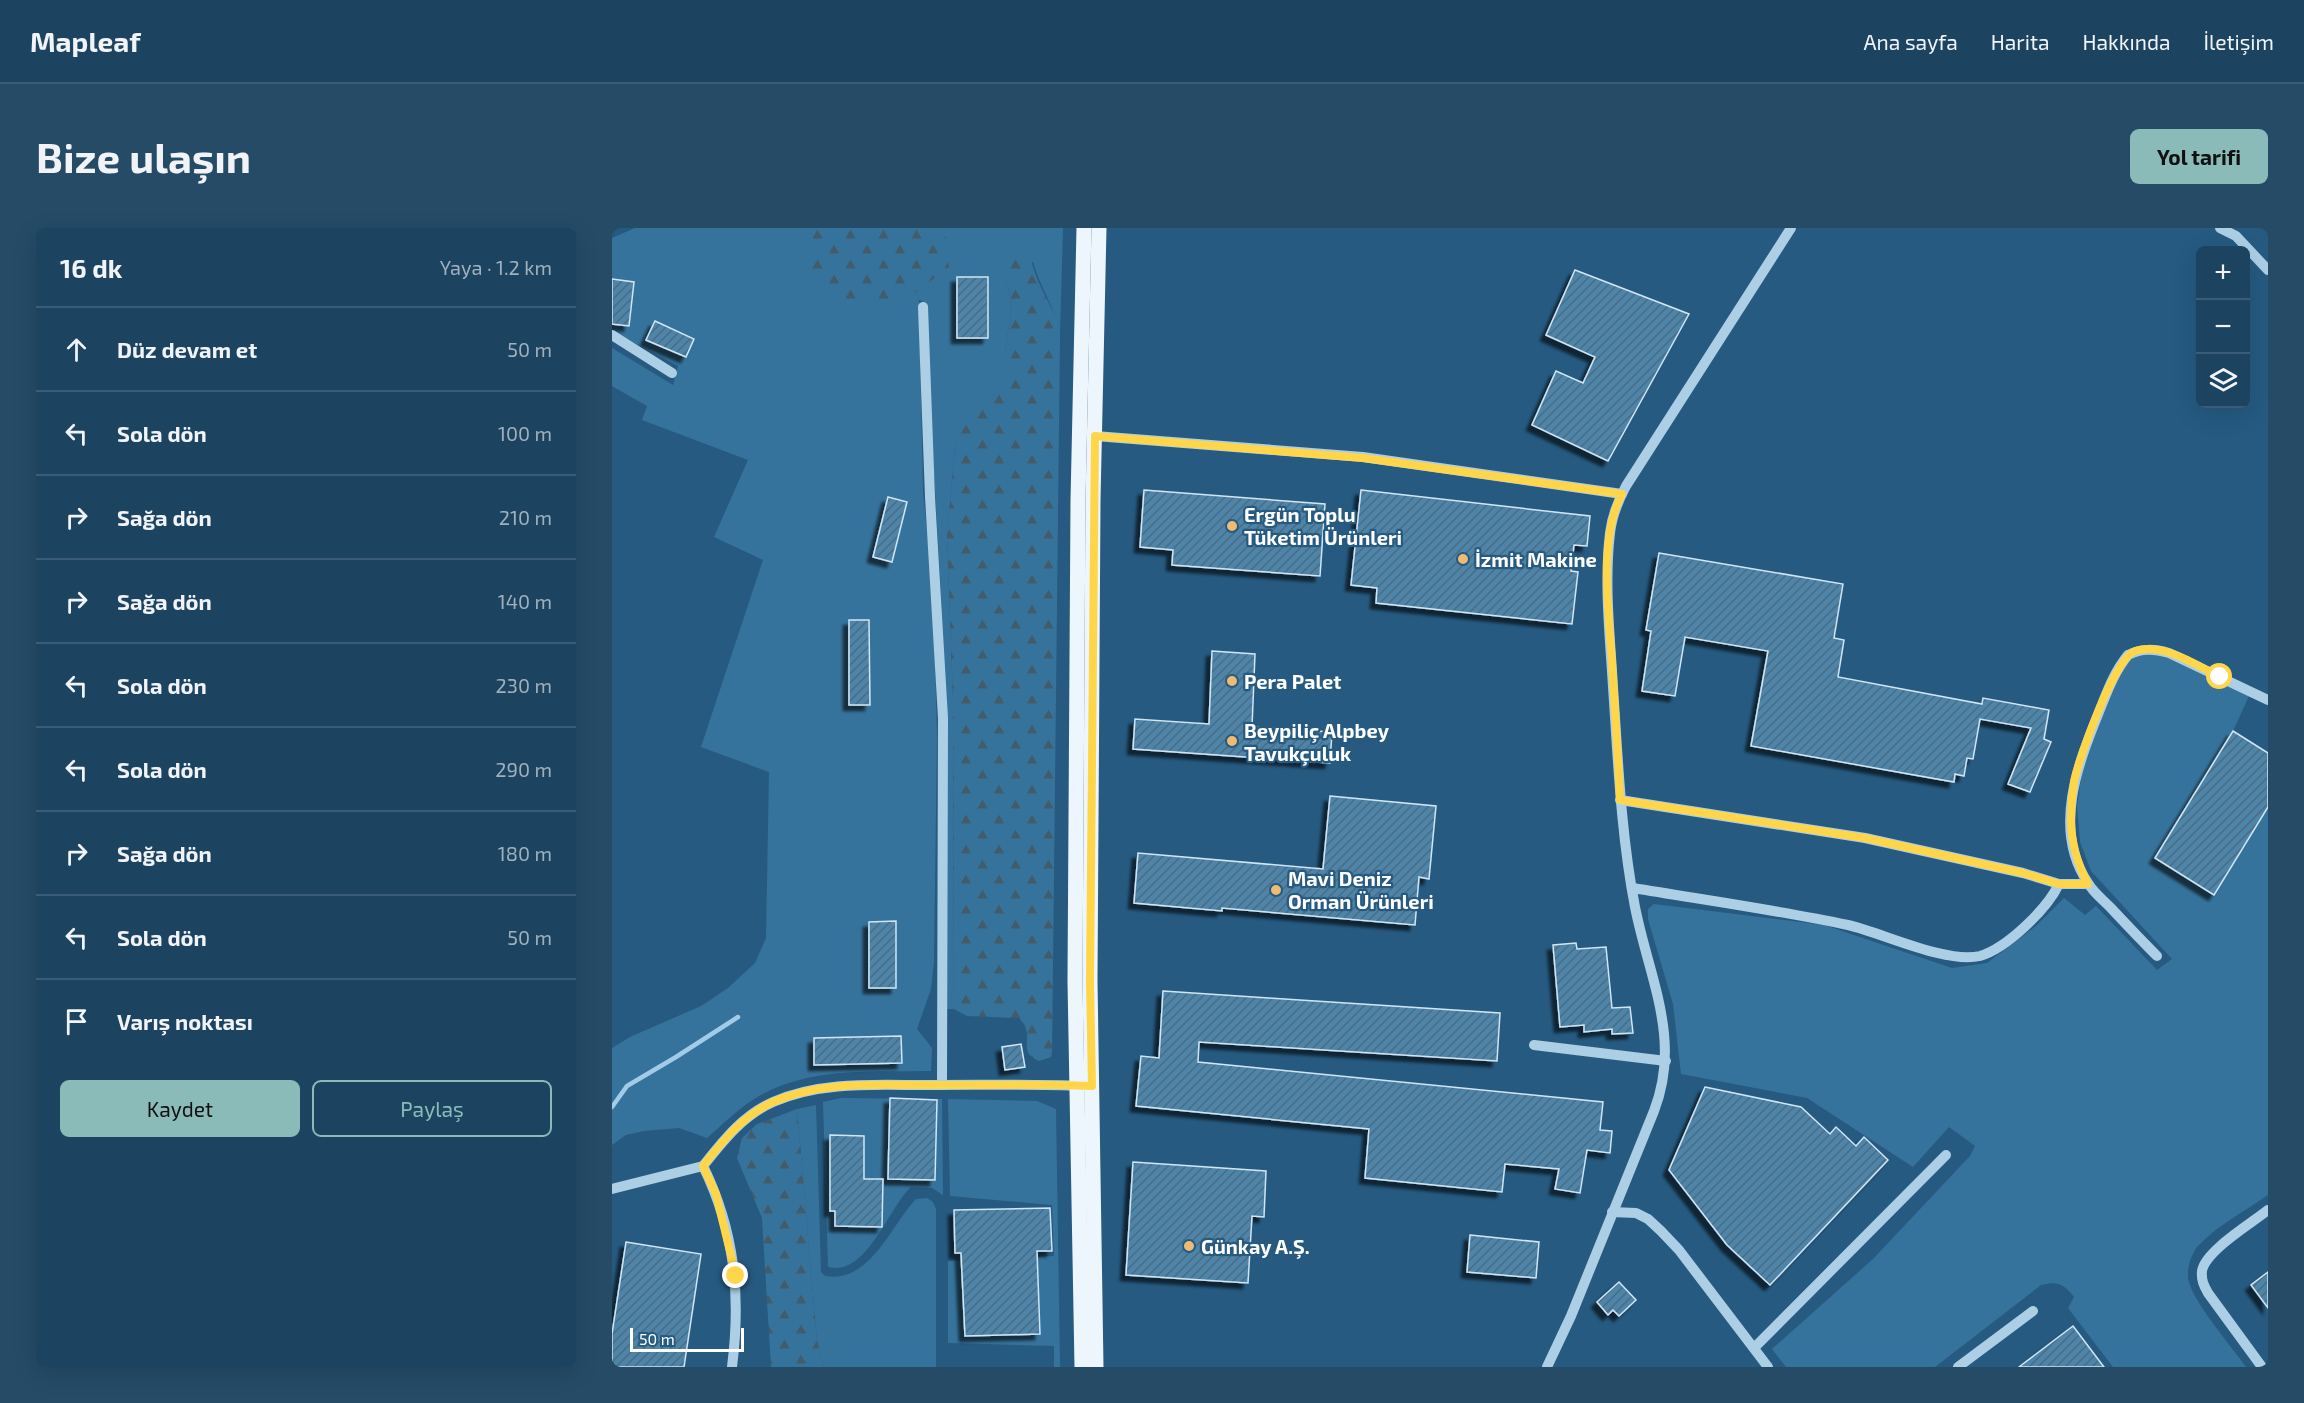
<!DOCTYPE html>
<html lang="tr">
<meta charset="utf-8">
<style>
:root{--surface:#1c4461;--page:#254b67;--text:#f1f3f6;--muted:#a0b0bd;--line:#3a5c76;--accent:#8bbbb9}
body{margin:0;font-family:"Exo 2",sans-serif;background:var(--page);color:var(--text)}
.controls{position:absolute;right:18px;top:18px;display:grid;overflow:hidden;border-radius:9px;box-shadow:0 6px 24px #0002}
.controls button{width:54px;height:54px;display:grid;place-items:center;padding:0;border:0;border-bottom:2px solid var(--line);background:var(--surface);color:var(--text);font:30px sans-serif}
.scale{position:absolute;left:18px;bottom:15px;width:114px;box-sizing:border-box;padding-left:6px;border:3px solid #fff;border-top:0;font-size:16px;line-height:21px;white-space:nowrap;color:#fff;-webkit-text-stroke:4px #265a81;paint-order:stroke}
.stop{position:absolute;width:18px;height:18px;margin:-14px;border:4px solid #ffd54a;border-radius:50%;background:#fff}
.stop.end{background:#ffd54a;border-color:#fff;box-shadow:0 2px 6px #0008}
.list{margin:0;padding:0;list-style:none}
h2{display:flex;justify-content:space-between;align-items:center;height:78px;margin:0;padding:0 24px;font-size:26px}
h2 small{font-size:20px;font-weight:400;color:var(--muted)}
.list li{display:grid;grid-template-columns:39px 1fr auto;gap:18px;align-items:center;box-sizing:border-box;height:84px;padding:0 24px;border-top:2px solid var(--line)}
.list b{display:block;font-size:22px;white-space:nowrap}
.list em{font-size:20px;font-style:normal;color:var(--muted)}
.actions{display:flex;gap:12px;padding:18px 24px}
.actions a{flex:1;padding:14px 0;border:2px solid var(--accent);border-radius:9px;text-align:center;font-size:21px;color:var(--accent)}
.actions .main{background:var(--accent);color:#111}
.icon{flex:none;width:33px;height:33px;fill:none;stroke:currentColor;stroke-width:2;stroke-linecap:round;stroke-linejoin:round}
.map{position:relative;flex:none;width:1656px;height:1139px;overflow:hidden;border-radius:9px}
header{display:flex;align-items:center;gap:36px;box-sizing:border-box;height:84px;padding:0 30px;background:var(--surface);border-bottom:2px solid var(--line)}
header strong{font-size:28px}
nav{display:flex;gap:33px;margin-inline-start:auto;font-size:21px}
.intro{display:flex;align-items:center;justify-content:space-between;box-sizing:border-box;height:144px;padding:0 36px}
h1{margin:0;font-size:42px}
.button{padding:15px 27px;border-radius:9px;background:var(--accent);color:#111;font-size:21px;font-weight:700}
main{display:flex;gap:36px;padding:0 36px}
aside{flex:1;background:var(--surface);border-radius:9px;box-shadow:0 6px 24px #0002}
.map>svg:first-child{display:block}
</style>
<header>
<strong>Mapleaf</strong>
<nav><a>Ana sayfa</a><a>Harita</a><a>Hakkında</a><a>İletişim</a></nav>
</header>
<div class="intro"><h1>Bize ulaşın</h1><a class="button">Yol tarifi</a></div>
<main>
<aside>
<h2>16 dk<small>Yaya · 1.2 km</small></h2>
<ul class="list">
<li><svg class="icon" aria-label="ahead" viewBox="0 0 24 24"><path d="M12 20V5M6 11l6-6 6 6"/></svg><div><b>Düz devam et</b></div><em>50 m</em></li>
<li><svg class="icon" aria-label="left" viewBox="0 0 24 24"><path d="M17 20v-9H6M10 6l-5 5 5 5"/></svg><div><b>Sola dön</b></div><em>100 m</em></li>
<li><svg class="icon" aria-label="right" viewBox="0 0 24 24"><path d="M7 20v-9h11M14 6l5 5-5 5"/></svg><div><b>Sağa dön</b></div><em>210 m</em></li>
<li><svg class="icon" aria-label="right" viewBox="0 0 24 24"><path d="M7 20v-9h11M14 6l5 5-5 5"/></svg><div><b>Sağa dön</b></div><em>140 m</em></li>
<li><svg class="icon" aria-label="left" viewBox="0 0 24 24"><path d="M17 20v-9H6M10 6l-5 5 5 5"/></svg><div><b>Sola dön</b></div><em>230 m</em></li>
<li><svg class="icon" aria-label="left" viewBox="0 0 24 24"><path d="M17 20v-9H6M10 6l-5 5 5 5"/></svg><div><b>Sola dön</b></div><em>290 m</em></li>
<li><svg class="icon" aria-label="right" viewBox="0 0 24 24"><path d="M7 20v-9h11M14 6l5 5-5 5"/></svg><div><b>Sağa dön</b></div><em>180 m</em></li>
<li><svg class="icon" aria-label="left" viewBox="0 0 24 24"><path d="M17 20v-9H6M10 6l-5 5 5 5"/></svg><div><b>Sola dön</b></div><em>50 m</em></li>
<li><svg class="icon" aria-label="arrive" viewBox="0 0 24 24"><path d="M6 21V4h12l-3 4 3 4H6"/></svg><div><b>Varış noktası</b></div></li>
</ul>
<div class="actions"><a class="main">Kaydet</a><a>Paylaş</a></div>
</aside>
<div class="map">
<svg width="1656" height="1139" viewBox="0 0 1656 1139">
<defs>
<pattern id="forest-firs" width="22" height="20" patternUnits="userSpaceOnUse" patternTransform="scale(1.5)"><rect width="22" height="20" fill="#36739c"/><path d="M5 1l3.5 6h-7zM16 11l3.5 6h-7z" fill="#435c6c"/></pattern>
<pattern id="building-hatch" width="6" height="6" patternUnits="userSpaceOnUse" patternTransform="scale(1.5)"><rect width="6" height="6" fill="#4e84a9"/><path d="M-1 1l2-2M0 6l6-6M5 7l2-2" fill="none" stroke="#4d6b7f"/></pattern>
<filter id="shadow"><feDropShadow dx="-5.5" dy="5.5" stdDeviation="1.5" flood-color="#0009"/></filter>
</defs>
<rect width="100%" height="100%" fill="#265a81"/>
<g fill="#36739c">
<path d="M 23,0 L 451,0 L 448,105 C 443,80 428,59 421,34 L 389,48 L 397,59 L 399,81 L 393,127 L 395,149 L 370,183 L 353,197 L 343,219 L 335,308 L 341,472 L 342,781 L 335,781 L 329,365 L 312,74 L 307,72 L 311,264 L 321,361 L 325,505 L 322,734 L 319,761 L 305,801 L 320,820 L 319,843 C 259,844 195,838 142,871 C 125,882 110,897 95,910 L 67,900 L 32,903 L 14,907 L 0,917 L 0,820 L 18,809 L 89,778 L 116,760 L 143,735 L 154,710 L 157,544 L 89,519 L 151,332 L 102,309 L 136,232 L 30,192 L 35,178 L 0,158 L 0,120 L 61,157 L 66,138 L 0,103 L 0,10 Z"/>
<path d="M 1528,425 L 1558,428 L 1637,468 L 1621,503 L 1543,630 L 1602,667 L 1656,579 L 1656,967 C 1633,983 1604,998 1585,1019 C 1579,1027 1575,1040 1576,1050 C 1579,1072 1620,1119 1634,1139 L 1501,1139 L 1456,1080 L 1462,1069 C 1452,1056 1445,1053 1429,1057 L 1323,1139 L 1174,1139 L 1160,1121 L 1261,1031 L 1358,928 L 1363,918 L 1337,899 L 1301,939 L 1195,870 L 1069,846 L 1061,776 L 1036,691 L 1036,681 L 1042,676 L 1212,697 L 1340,740 L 1375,735 L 1424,698 L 1452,670 L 1473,687 L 1484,678 L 1545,742 L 1560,731 L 1479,643 L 1468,614 L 1465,578 L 1472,532 L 1505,447 L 1520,429 Z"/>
<path d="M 229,870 L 330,871 L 331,967 L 320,960 L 299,959 C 276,980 255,1049 216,1039 L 211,874 Z"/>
<path d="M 336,871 L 425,873 L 444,881 L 448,1139 L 442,1139 L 442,1118 L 336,1115 L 336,1033 L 442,1028 L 440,977 L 338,968 Z"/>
<path d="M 204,877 L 209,1044 L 213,1048 C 258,1056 279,997 304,971 L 315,970 L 321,974 L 324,981 L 324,1139 L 212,1139 L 205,1113 L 185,881 Z"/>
</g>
<g fill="url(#forest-firs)">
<path d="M 203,0 L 333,0 L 337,39 L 286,78 L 242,77 L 214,58 L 190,47 Z"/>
<path d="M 405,23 L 416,25 L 426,53 L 445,92 L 448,105 L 440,824 L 439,829 L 427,833 C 406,824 420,813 413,798 C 413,797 407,790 407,790 L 355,788 L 342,781 L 341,472 L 335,308 L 343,219 L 353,196 L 370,183 L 394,149 L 393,127 L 399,81 L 397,59 L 389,48 L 384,36 Z"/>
<path d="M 185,881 L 205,1113 L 212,1139 L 159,1139 L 150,990 L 125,930 L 130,910 L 145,896 Z"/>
</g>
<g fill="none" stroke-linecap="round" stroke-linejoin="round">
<path stroke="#a2cbe7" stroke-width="4.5" d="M 0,879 L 15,858 L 64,829 L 126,789"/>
</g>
<g fill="url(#building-hatch)" stroke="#d0e6f5" stroke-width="1.5" filter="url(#shadow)">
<path d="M 963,42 L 1077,86 L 996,233 L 920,197 L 944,143 L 971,155 L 983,129 L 934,107 Z"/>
<rect x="345" y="49" width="31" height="61"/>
<path d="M 0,51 L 22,54 L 17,98 L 0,96 Z"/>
<path d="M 43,93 L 82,111 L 74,129 L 34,112 Z"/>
<path d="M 532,262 L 713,276 L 708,348 L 560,337 L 561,322 L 528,319 Z"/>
<path d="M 749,262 L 978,288 L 975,318 L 962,317 L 959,343 L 966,344 L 960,396 L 764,375 L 765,360 L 739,357 Z"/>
<path d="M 276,269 L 295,274 L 280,334 L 261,329 Z"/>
<path d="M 1047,325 L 1231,356 L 1222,410 L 1232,412 L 1226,449 L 1370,476 L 1371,470 L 1437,482 L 1432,511 L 1439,514 L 1418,564 L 1396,556 L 1419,500 L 1368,491 L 1361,531 L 1355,530 L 1352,548 L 1343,546 L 1342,554 L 1139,518 L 1156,423 L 1073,409 L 1063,468 L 1030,463 L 1039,403 L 1034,402 Z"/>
<path d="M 237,392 L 257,392 L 258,477 L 237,477 Z"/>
<path d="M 600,423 L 643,426 L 640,499 L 720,504 L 718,535 L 521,521 L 523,491 L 597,496 Z"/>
<path d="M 1621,503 L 1656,525 L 1656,579 L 1602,667 L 1543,630 Z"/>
<path d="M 718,568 L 824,578 L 817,651 L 807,649 L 803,697 L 610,680 L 610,683 L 522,675 L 526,625 L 711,641 Z"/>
<path d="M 284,693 L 284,760 L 257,760 L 257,694 Z"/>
<path d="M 964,715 L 965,721 L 994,719 L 1000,780 L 1018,779 L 1021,805 L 1000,806 L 1000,801 L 972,804 L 972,797 L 948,799 L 941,717 Z"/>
<path d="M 551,763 L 888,785 L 885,833 L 587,814 L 586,834 L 991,874 L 988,902 L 1000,903 L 998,925 L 975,922 L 968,965 L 943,961 L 947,941 L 893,936 L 890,964 L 753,950 L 757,901 L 524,878 L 529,828 L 547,830 Z"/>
<path d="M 289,808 L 290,835 L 202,837 L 202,810 Z"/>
<path d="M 409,816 L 413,839 L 393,842 L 390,819 Z"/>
<path d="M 1093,859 L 1189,879 L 1218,906 L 1224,899 L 1244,918 L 1252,909 L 1276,932 L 1158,1057 L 1115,1017 L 1057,942 Z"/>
<path d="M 278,870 L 325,872 L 323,952 L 276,951 Z"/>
<path d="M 218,907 L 252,908 L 252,951 L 271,951 L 270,999 L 223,998 L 223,983 L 218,983 Z"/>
<path d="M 521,934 L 654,943 L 652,989 L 640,988 L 636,1055 L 514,1047 Z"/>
<path d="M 438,980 L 440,1023 L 425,1023 L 428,1106 L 353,1108 L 349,1025 L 343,1025 L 342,982 Z"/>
<path d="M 858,1007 L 927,1014 L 924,1050 L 855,1044 Z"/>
<path d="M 14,1014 L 89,1026 L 72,1139 L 0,1139 L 0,1106 Z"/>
<path d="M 1656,1044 L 1656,1080 L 1639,1057 Z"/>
<path d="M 1007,1054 L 1024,1072 L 1007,1088 L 1001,1082 L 996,1087 L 985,1074 Z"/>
<path d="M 1461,1098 L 1492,1139 L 1407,1139 Z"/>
</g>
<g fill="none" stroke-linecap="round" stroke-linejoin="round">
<g stroke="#adcfe6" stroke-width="10">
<path d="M 1608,0 L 1624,8 L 1656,42"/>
<path d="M 311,79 L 318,269 L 331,490 L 330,857"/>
<path d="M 0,107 L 60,145"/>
<path d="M 483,208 L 751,229 L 1010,266"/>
<path d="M 1008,572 L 1253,610 L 1411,645 L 1447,656 L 1476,656"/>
<path d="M 1021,660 C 1093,672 1165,682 1236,697 C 1271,705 1334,736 1368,728 C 1395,720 1435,681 1447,656"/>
<path d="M 1545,728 C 1529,712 1513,695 1498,679 C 1490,671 1481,664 1476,655 C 1440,602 1466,536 1487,484 C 1495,464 1502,444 1516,427 C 1530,420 1542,421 1557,425 L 1656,472"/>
<path d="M 922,817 L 1054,833"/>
<path d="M 91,938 C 111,913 130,888 161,874 C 213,851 273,858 328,857 C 376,857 423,856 471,858"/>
<path d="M 0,961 L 91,938 C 123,1003 129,1068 120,1139"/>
<path d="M 1000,984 L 1024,985 L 1036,991 L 1049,1003 L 1067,1022 L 1156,1139"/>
<path d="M 1142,1120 L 1334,927"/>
<path d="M 935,1139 L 959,1088 L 1042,883 C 1070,811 1037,750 1023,679 C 1009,607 1006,532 1001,459 C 998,408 992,356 998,305 C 1000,287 1006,273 1014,258 L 1179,0"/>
<path d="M 1346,1139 L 1421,1083"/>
<path d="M 1650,1139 L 1596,1065 C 1592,1058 1589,1052 1590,1043 C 1593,1023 1640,995 1656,982"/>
</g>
<g stroke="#eef6fd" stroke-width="15">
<path d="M 470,1139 L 463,753 L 466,272 L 472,0"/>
<path d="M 484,1139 L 478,753 L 481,272 L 487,0"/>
</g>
</g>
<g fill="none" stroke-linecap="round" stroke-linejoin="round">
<path stroke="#ffd54a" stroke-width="8" d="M 124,1048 L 104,966 L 91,938 C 111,913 130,888 161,874 C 213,851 273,858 329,857 C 379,857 430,856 480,858 L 478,753 L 483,208 L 751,230 L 1010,266 C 986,310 997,385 1000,434 C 1003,480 1006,526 1008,572 L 1253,610 L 1411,645 L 1447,656 L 1476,656 C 1465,635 1459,614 1459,591 C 1459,579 1460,566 1462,554 C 1466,532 1503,429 1523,423 C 1551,414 1584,437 1608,449"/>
</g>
<g fill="#efba72" stroke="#265a81" stroke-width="2">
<circle cx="620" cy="298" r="6"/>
<circle cx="851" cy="331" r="6"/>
<circle cx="620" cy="453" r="6"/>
<circle cx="620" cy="513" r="6"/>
<circle cx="664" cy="662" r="6"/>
<circle cx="577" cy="1018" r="6"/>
</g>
<g text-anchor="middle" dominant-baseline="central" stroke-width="4.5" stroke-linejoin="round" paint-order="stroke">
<g font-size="20" font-weight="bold" fill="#fff" stroke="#265a81" text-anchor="start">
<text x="632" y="286">Ergün Toplu<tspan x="632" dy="23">Tüketim Ürünleri</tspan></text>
<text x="863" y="331">İzmit Makine</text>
<text x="632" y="453">Pera Palet</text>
<text x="632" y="502">Beypiliç Alpbey<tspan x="632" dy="23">Tavukçuluk</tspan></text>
<text x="676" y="650">Mavi Deniz<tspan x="676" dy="23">Orman Ürünleri</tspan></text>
<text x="589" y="1018">Günkay A.Ş.</text>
</g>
</g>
</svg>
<div class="controls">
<button>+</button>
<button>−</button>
<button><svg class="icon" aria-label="layers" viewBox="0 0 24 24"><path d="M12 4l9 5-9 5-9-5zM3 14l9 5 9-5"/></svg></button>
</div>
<div class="scale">50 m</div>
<div class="stop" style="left:1608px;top:449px"></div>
<div class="stop end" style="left:124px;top:1048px"></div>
</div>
</main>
